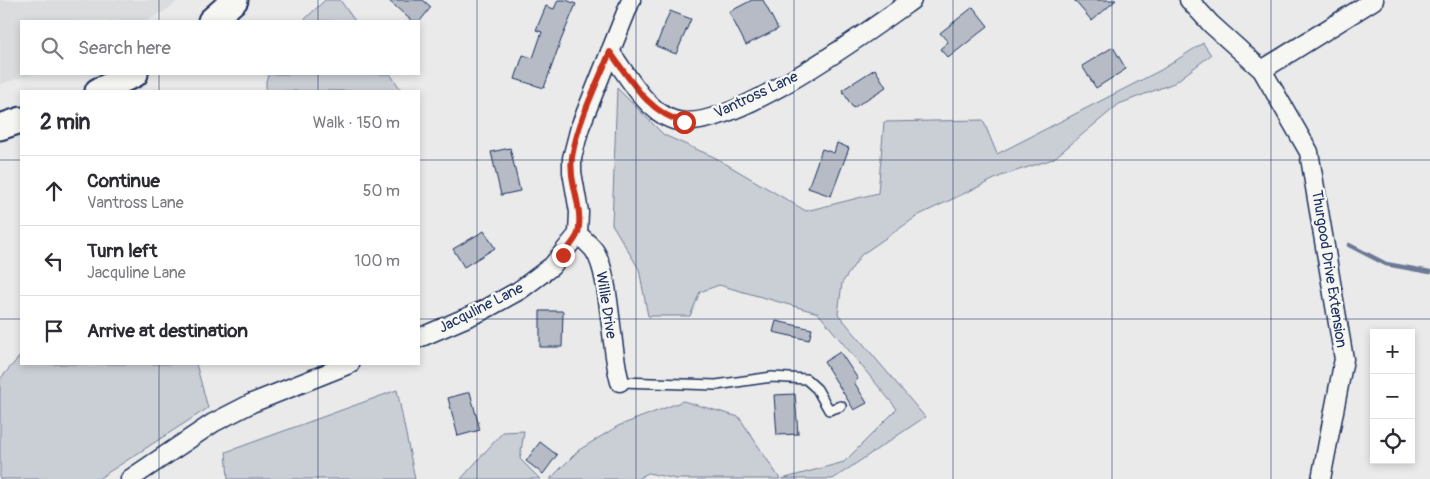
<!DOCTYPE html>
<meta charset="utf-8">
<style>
:root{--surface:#fff;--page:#f7f7f7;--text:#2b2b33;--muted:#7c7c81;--line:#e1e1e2}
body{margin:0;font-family:Pangolin,sans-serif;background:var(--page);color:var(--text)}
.controls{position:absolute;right:15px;bottom:15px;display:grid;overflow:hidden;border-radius:0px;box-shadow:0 2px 8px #0003}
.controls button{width:45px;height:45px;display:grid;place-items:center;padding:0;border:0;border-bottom:1px solid var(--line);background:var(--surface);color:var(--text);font:25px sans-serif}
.stop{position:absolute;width:15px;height:15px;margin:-11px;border:4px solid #c8321e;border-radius:50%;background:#fff}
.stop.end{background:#c8321e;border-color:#fff;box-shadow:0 1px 5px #0008}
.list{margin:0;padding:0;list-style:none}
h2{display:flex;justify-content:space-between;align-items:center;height:65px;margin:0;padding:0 20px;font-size:21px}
h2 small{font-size:16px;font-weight:400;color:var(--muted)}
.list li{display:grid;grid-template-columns:32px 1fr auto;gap:15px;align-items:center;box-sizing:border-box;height:70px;padding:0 20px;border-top:1px solid var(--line)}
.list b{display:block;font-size:19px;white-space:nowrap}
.list p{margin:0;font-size:16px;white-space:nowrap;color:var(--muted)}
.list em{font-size:16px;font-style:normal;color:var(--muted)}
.icon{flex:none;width:28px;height:28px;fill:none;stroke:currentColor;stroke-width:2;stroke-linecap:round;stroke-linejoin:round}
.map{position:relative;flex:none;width:1430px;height:479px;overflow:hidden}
.search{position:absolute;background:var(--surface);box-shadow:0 2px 8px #0003;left:20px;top:20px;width:400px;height:55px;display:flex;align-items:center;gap:12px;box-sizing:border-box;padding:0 18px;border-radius:0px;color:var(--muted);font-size:19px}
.panel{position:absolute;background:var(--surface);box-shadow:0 2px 8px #0003;left:20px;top:90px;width:400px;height:275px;border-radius:0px}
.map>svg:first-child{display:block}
</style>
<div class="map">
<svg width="1430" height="479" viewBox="0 0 1430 479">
<rect width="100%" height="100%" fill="#e9eae9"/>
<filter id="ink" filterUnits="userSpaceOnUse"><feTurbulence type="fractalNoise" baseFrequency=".02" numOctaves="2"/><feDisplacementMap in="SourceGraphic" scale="10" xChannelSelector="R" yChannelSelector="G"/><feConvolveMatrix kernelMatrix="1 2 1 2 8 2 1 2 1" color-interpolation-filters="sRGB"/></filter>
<g filter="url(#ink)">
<path fill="#dadcde" d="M 0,0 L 178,0 L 171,7 L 147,21 L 21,21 L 21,74 L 33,74 L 0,84 Z"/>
<g fill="#caced5" stroke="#727e9a">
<path d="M 325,0 L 340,0 L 355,21 L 303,21 Z"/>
<path d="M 1203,43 L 1211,55 L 1174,83 L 1119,104 L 1053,159 L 1001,176 L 919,215 L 861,255 L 842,283 L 838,314 L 925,417 L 833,479 L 782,479 L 844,462 L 897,409 L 818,313 L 719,285 L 700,292 L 690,316 L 648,316 L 639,269 L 612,224 L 617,88 L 664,135 L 714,157 L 806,211 L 878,193 L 884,122 L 983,120 L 997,154 L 1161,70 Z"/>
<path d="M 269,74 L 390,74 L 402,91 L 266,91 L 266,81 Z"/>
<path d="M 21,355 L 21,364 L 196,364 L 208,408 L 98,479 L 0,479 L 0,379 Z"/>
<path d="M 397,390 L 415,479 L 228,479 L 226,452 Z"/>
<path d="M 683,401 L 739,417 L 780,479 L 676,479 L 648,473 L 637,479 L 550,479 L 579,450 L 618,426 Z"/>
<path d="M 524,431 L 520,459 L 540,479 L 461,479 L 503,432 Z"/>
</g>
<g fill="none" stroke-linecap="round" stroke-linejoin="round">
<path stroke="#6c7995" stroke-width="4.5" d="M 1349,245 L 1386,264 L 1430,272"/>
</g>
<g fill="#b6bbc6" stroke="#1b2f5e">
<path d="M 388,0 L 423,0 L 431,7 L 420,21 L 412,21 Z"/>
<path d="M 558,0 L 566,0 L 576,4 L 561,40 L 544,88 L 515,79 L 523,55 L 533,58 L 542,32 L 536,30 L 546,6 L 554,9 Z"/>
<path d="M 752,0 L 763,0 L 778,29 L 746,45 L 729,12 Z"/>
<path d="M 1074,0 L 1116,0 L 1092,21 Z"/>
<path d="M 973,7 L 988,26 L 948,58 L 940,49 L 948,42 L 940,33 Z"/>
<path d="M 670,11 L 691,19 L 676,54 L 656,46 Z"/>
<path d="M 1113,47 L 1126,69 L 1096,88 L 1082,66 Z"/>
<path d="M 875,69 L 886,87 L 853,108 L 842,90 Z"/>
<path d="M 837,143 L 849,148 L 831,196 L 808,188 L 822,149 L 834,153 Z"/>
<path d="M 510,148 L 520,191 L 501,195 L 491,152 Z"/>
<path d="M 484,231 L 495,248 L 464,267 L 453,249 Z"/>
<path d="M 540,311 L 563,311 L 562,347 L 540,347 Z"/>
<path d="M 776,321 L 812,329 L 809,340 L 773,332 Z"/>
<path d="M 840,352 L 858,379 L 854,382 L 867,403 L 854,410 L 824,362 Z"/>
<path d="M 470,392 L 480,430 L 458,436 L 448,398 Z"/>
<path d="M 795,394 L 798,434 L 777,435 L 774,395 Z"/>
<path d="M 540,442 L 557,455 L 543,474 L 526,461 Z"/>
</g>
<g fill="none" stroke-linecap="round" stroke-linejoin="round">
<defs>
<path id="lane" d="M 620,382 L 716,385 L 772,377 L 806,379 L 817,389 L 829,410 L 841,406"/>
<g id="street">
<path d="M 1189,0 L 1211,24 L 1262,70 L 1309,152 L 1344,359 L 1321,479"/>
<path d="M 610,52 C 627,74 644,108 671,119 C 721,140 870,30 912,0"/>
<path d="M 1262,70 L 1374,0"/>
<path d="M 578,234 C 583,239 589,244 594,250 C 611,274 610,349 620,382"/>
<path d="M 419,338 L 484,310 L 520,290 L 552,266 L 578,234 L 579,212 L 572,172 L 572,158 L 580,127 L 631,0"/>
<path d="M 130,479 L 213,423 L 252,403 L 350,364"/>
</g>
<g id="secondary">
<path d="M 211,21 L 235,0"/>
<path d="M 98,91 L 135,74"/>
<path d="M 0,127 L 21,120"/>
</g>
</defs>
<use href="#lane" stroke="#1b2f5e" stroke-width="12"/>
<use href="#street" stroke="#1b2f5e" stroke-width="21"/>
<use href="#secondary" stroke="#1b2f5e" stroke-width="29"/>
<use href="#lane" stroke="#f6f6f2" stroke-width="9"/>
<use href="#street" stroke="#f6f6f2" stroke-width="18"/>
<use href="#secondary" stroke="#f6f6f2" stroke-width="25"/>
</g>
</g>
<g fill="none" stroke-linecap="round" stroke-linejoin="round" filter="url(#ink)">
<path stroke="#c8321e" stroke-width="6" d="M 563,255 C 567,249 576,240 578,233 C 584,207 568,182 572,157 C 578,121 596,86 610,52 C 630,79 649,114 684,122"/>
</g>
<path fill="none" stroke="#1b2f5e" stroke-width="1" stroke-opacity="0.55" d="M 159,0 L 159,21M 318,0 L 318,21M 477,0 L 477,479M 636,0 L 636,479M 794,0 L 794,479M 953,0 L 953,479M 1112,0 L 1112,479M 1271,0 L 1271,479M 159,74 L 159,91M 318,74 L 318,91M 0,160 L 21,160M 419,160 L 1430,160M 0,319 L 21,319M 419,319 L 1430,319M 159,364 L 159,479M 318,364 L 318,479"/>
<g text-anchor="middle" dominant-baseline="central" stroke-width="5" stroke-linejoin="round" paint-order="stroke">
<g font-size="15" fill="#1b2f5e" stroke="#f6f6f2">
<text transform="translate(756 95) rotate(-25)">Vantross Lane</text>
<text transform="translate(1329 269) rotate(81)">Thurgood Drive Extension</text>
<text transform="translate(606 305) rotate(81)">Willie Drive</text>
<text transform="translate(481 308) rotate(-27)">Jacquline Lane</text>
</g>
</g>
</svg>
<div class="controls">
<button>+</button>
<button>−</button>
<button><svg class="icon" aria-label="locate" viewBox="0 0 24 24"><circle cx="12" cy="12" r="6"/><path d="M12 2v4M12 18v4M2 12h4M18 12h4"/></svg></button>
</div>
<div class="stop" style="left:684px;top:122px"></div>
<div class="stop end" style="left:563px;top:255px"></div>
<div class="search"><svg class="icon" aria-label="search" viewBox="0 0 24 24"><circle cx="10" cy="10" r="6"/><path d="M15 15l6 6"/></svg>Search here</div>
<section class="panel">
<h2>2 min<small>Walk · 150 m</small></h2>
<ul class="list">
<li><svg class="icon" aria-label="ahead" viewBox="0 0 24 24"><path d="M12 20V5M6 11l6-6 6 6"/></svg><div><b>Continue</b><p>Vantross Lane</p></div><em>50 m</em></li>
<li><svg class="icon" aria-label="left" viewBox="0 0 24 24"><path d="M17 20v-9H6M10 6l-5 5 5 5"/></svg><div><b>Turn left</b><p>Jacquline Lane</p></div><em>100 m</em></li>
<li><svg class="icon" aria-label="arrive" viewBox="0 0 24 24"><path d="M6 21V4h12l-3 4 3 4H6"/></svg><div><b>Arrive at destination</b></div></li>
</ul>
</section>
</div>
